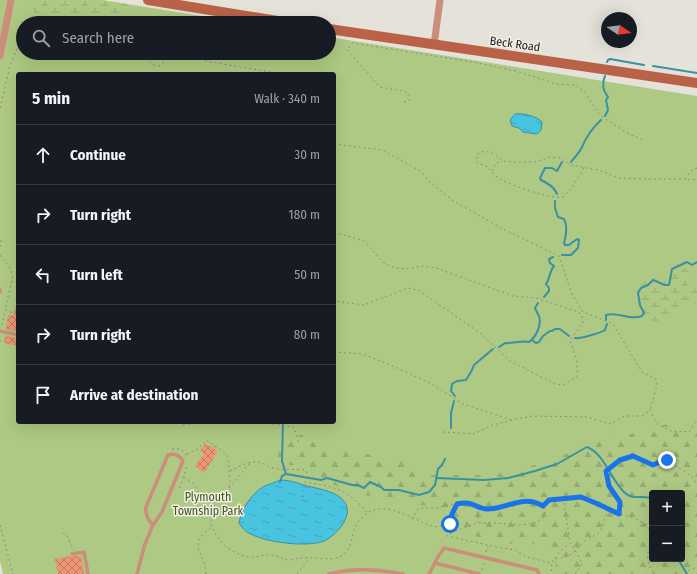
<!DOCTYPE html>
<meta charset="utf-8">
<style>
:root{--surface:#171b24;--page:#20242c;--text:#f1f3f6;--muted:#9ea1a6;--line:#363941}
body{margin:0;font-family:"Fira Sans Condensed",sans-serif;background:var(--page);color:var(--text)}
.controls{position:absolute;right:12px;bottom:12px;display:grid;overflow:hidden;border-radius:4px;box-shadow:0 4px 16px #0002}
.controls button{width:36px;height:36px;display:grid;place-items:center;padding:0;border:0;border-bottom:1px solid var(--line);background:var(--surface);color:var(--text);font:20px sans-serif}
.compass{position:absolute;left:601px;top:12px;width:36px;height:36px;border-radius:50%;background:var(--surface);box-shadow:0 4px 16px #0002;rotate:103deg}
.stop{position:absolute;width:12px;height:12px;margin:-9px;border:3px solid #1a73e8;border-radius:50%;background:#fff}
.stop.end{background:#1a73e8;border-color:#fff;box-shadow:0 1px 4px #0008}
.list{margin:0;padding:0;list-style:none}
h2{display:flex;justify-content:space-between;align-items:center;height:52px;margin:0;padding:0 16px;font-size:17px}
h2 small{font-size:13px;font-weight:400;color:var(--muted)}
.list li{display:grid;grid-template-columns:26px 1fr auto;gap:12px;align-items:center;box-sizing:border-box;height:60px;padding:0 16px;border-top:1px solid var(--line)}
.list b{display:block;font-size:15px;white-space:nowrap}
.list em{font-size:13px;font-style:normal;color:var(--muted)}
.icon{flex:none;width:22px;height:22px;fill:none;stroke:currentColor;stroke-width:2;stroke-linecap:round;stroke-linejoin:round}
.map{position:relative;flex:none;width:697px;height:574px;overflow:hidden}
.search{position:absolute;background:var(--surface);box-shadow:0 4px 16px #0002;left:16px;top:16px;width:320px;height:44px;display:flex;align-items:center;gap:10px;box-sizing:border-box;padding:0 14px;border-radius:22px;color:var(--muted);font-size:15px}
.panel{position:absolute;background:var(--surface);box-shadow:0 4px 16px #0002;left:16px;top:72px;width:320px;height:352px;border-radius:4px}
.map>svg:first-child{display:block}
</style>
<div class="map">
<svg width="697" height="574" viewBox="0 0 697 574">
<defs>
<pattern id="forest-firs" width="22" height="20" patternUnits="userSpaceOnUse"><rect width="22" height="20" fill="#aec983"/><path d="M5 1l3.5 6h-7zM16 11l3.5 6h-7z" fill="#95ac70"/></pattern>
<pattern id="wetland-marsh" width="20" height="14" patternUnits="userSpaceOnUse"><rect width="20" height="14" fill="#aec983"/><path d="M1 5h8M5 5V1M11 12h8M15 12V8" fill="none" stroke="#95ac70"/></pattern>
<pattern id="water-ripples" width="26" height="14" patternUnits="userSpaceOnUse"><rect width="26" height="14" fill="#48c4e1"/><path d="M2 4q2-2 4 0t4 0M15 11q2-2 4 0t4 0" fill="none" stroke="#3ea8c0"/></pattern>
<pattern id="building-cross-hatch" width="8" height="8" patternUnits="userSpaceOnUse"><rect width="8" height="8" fill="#ed9676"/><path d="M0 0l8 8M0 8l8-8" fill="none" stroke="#bf7a60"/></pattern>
</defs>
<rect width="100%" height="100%" fill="#e4e2d9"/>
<path fill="#aec983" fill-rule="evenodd" d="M 0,0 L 102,0 L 245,23 L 23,23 L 23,53 L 329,53 L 329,37 L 697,96 L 697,574 L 3,574 L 0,561 ZM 18,74 L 334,74 L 334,422 L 18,422 ZM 652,493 L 682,493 L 682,559 L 652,559 Z"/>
<path fill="url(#forest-firs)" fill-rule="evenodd" d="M 651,423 L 692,428 L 697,424 L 697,574 L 560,574 L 551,554 L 525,539 L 510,544 L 474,536 L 459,522 L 445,513 L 416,503 L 369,496 L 315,479 L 312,468 L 277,463 L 279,446 L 287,433 L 299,433 L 316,444 L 408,462 L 430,475 L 492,475 L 535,465 L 616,436 L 645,432 ZM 652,493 L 682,493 L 682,559 L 652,559 Z"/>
<g fill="url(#wetland-marsh)">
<path d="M 38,0 L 97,0 L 127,4 L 128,23 L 48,23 L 35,15 L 33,5 Z"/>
<path d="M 677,264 C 690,268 691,277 695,289 L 697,289 L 697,302 L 668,314 L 660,323 L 650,324 L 644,320 L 636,302 L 637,289 L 643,280 L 655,278 L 664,282 L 667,279 L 670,268 Z"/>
</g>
<g fill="url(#water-ripples)" stroke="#3a91a4">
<path d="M 515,114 C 524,113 536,116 542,122 L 541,130 L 537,134 L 523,132 L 519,128 L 512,126 L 510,120 Z"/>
<path d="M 280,480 C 293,480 304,486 316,488 C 324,490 334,492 341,498 C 358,512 337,535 324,541 C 306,548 262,542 247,532 C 244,530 241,526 239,523 C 241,510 251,494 263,487 C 268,484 275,483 280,480 Z"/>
</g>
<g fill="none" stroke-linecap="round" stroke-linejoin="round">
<g stroke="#3a91a4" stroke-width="2">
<path d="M 607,62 L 608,60 L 610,59 L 644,65"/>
<path d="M 653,66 L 697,73"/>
<path d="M 605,116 L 608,110 L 606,100 L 608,97 C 603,91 602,83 605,76"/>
<path d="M 571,162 C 574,158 579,153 581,149 C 586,137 591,129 601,120"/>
<path d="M 557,194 C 555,187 547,183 541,180 L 540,178 L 545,168 L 552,168 L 557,171 L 562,162"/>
<path d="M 555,201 L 555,208 L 558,217 L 564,219 C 568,226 566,236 564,243 L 565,245 L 569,245 L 577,239 L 579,240 L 578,248 L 571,255 L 562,255"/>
<path d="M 544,297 L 549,291 L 549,288 L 546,284 C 550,279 549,272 554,266 L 550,263 L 549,259 L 553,257"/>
<path d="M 606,320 L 606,315 C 618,311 629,321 642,316 L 644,313 L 640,305 L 638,293 L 641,288 L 648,285 L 653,280 L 665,285 L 669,285 L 672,269 L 687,262 L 692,265 L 697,262"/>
<path d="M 575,338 C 579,339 601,333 605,330 C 606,328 606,326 607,324"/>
<path d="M 532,340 L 536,343 L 539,342 L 543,336 L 550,331 L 552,331 L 555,329 L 560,329 L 569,336"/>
<path d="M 499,347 L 505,343 C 513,344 520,340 529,342 C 536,337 542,325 539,316 C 538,314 536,311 535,308 L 538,303"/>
<path d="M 455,396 L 451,391 L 452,384 L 457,381 L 466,380 L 472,370 L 474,365 L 493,349"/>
<path d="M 283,422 L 282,461 L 286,474"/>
<path d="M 451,428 L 451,413 L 454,401"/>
<path d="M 286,474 L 321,480 L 327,478 L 352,485 L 358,485 L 364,488 L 370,482 L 381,487 L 384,490 L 399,490 L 419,495 L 429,492 L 435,485 L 438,469 L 442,465 L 445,459"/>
<path d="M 437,478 L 484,480 L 508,478 L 535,471 L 557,464 L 587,447 C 605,454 611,481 625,493 C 633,501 644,494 652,499"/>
<path d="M 280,482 L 282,476 L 286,474"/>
<path d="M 678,559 L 687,574"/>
</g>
</g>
<g fill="url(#building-cross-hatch)">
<path d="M 15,306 L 18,306 L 18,332 L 6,329 L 8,315 L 14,316 Z"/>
<path d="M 5,336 L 18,338 L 18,346 L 4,343 Z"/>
<path d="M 205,443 L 218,451 L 204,473 L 195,466 L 204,453 L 200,451 Z"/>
<path d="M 70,556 L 81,556 L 84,574 L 58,574 L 55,559 Z"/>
</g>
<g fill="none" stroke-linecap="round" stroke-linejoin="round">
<g stroke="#8e8c86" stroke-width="1" stroke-dasharray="2 3" stroke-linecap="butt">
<path d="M 137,53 L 154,65 L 159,66 L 165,61 L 161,53"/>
<path d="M 192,53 L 205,61 L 282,74"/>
<path d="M 404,102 L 410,100 L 409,94 L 403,91 L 380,87 L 347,50 L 352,43 L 473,62 L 516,71 L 556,84 L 575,85 L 585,92 L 596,110 L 601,116 L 627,133 L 643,140"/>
<path d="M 0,108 L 10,66 L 23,35"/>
<path d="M 334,144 L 382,150 L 401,160 L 420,171 L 431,183 L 452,200 L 501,228 L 559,256 L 572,294 L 583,312 L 613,324 L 642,372 L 656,379 L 657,385 L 650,410"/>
<path d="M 584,168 L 573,186 L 563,197 C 553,200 505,184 497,177 C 488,169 491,167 477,163 L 477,154 L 484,151 L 494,154 L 503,161 L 513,162 L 536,162 L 550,157 L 560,158 L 571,165 L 598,170 L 619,178 L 643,179 L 685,179"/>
<path d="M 697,168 L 692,170 L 685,179 L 697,180"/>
<path d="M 492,171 L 496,163 L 502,161"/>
<path d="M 334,232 L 364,241 L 385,264 L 396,268 L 407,269 L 422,266 L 436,268 L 513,296 L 536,298 L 576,311 L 582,315 L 583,323 L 570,340 L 577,361 L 577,376 L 564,385 L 555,384 L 510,361 L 480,333 L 418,290 L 408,288 L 364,305 L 334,301"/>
<path d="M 0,247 L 2,237"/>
<path d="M 0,255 L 9,266 L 13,276 L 5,310 L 18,315"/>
<path d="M 2,325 L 5,311"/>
<path d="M 0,342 L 1,337"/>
<path d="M 334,352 L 362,354 L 386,363 L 430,383 L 463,404 L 512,420"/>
<path d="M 179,422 L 182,425 L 205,422"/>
<path d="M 258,422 L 294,427 L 299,443"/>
<path d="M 443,432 L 474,434 L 493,425 L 516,419 L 533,416 L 587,417 L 610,424 L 625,416 L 642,416 L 650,410 L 658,425 L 671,431 L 689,432 L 697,420"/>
<path d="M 215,446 C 227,454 228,454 229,469 C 229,475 231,482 229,487 C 226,494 220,498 216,504 C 203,520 216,540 231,550 C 236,553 242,556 248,557 C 256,558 264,554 272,555 C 278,555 283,560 289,560 C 293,560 297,558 301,558 C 314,556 332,563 343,555 C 353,548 351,532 358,522 C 379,494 408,518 432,526 C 436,528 440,525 444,526 C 448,526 452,529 455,531 L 447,536 L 502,548 L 515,550 L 527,557 L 551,563 L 552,566 L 551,574"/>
<path d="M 172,449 C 179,448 186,450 187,458"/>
<path d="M 187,454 L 198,449 L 206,440 L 215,446 L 213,448"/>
<path d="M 230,471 C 240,466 251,459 262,463 C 268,466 273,469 280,469 C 288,470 297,469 305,470 L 307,473 L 305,482 C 335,487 348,489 368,514"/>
<path d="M 184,477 L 194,484 L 203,501 L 211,509"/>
<path d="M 180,488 L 187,465"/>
<path d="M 229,488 L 250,463"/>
<path d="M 301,497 L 306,497"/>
<path d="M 303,497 L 305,483"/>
<path d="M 531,500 L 543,506 L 545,511 L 544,517 L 535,523 L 521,525 L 494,523 L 478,523 L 455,531 L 450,524 L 452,514 L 457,504 L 464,502 L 473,504 L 487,509 L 517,502 Z"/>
<path d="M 544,505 L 549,500 L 565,500"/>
<path d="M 619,513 L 620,502 L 609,486 L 605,473 L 605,471 L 620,460 L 633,456 L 653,465 L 663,460 L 667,460 L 691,476 L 697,484"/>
<path d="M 412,519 L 418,509 C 425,507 429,508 436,508 C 443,507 449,504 456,504"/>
<path d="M 478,523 L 478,514 L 480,507"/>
<path d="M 645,524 L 652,526"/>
<path d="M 0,525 L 13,574"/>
<path d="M 63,533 L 67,535 L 73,550"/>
<path d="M 486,552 L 488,546"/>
<path d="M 555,558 L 558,553 L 569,544"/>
<path d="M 552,562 L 554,559 C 575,556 571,553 585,541 C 589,538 595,536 599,533 C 604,526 603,517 609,510"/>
<path d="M 482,570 L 484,563"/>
<path d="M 206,574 C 206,553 185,545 211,528"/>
<path d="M 297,574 L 310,558"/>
<path d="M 575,574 L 582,564 L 578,555 L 570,543 L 564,502 L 566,500 C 570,499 576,496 581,497 C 592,499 605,507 615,512 C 626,517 643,518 649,530 C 655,540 646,550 648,560 C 648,565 652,570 654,574"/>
<path d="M 685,574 L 687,571 L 697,567"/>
</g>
<g stroke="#ca8e7b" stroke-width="3.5">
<path d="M 0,289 L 0,292"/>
<path d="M 0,331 L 18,335"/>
<path d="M 72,554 L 84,552 L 88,574"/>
<path d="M 435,563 L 479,574"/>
<path d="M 137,574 L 145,544 L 153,525 L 162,512 L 183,461 C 179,455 175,453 168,455 L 146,507 C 145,515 148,520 153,525"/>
<path d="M 329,574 C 354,567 378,569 403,574"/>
<path d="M 429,574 L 439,555 L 444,548 L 537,570 L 539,574"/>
</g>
<g stroke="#ca8e7b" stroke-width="7">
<path d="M 434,45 L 440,0"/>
<path d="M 0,56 L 11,0"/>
</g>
<g stroke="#b96247" stroke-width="10">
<path d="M 148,0 L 290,23"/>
<path d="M 329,29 L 697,83"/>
</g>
</g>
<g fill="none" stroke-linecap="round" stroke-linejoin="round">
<path stroke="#1a73e8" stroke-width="5" d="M 450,524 L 452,514 L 457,504 C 473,500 476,509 487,509 C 508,509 522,494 543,506 L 549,500 L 581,497 L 598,504 L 619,514 L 620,502 L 609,486 L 606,471 L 620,460 L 633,456 L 653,465 L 664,460 L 667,460"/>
</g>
<g text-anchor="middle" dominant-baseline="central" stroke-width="3" stroke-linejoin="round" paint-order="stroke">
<g font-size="12" fill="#1b1a17" stroke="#f1efe6">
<text transform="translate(515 44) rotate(8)">Beck Road</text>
</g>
<g font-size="12" fill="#44571d" stroke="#f1efe6">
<text x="208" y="497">Plymouth<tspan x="208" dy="14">Township Park</tspan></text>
</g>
</g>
</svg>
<div class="controls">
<button>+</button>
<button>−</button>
</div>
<svg class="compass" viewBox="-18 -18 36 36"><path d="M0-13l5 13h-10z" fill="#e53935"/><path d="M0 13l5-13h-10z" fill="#9ea1a6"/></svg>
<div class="stop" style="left:450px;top:524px"></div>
<div class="stop end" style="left:667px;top:460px"></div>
<div class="search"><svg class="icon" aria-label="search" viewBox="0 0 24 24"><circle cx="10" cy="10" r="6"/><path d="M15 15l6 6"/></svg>Search here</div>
<section class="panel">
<h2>5 min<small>Walk · 340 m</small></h2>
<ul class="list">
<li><svg class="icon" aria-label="ahead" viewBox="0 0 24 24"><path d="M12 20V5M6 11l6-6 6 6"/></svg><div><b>Continue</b></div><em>30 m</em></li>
<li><svg class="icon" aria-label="right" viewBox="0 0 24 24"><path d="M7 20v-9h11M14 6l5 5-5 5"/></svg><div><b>Turn right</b></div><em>180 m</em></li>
<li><svg class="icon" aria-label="left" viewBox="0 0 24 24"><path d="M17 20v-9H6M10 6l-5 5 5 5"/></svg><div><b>Turn left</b></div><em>50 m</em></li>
<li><svg class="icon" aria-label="right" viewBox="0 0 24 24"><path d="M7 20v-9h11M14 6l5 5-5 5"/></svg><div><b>Turn right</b></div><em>80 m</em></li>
<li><svg class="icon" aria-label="arrive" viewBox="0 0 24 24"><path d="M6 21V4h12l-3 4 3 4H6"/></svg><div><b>Arrive at destination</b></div></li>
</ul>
</section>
</div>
